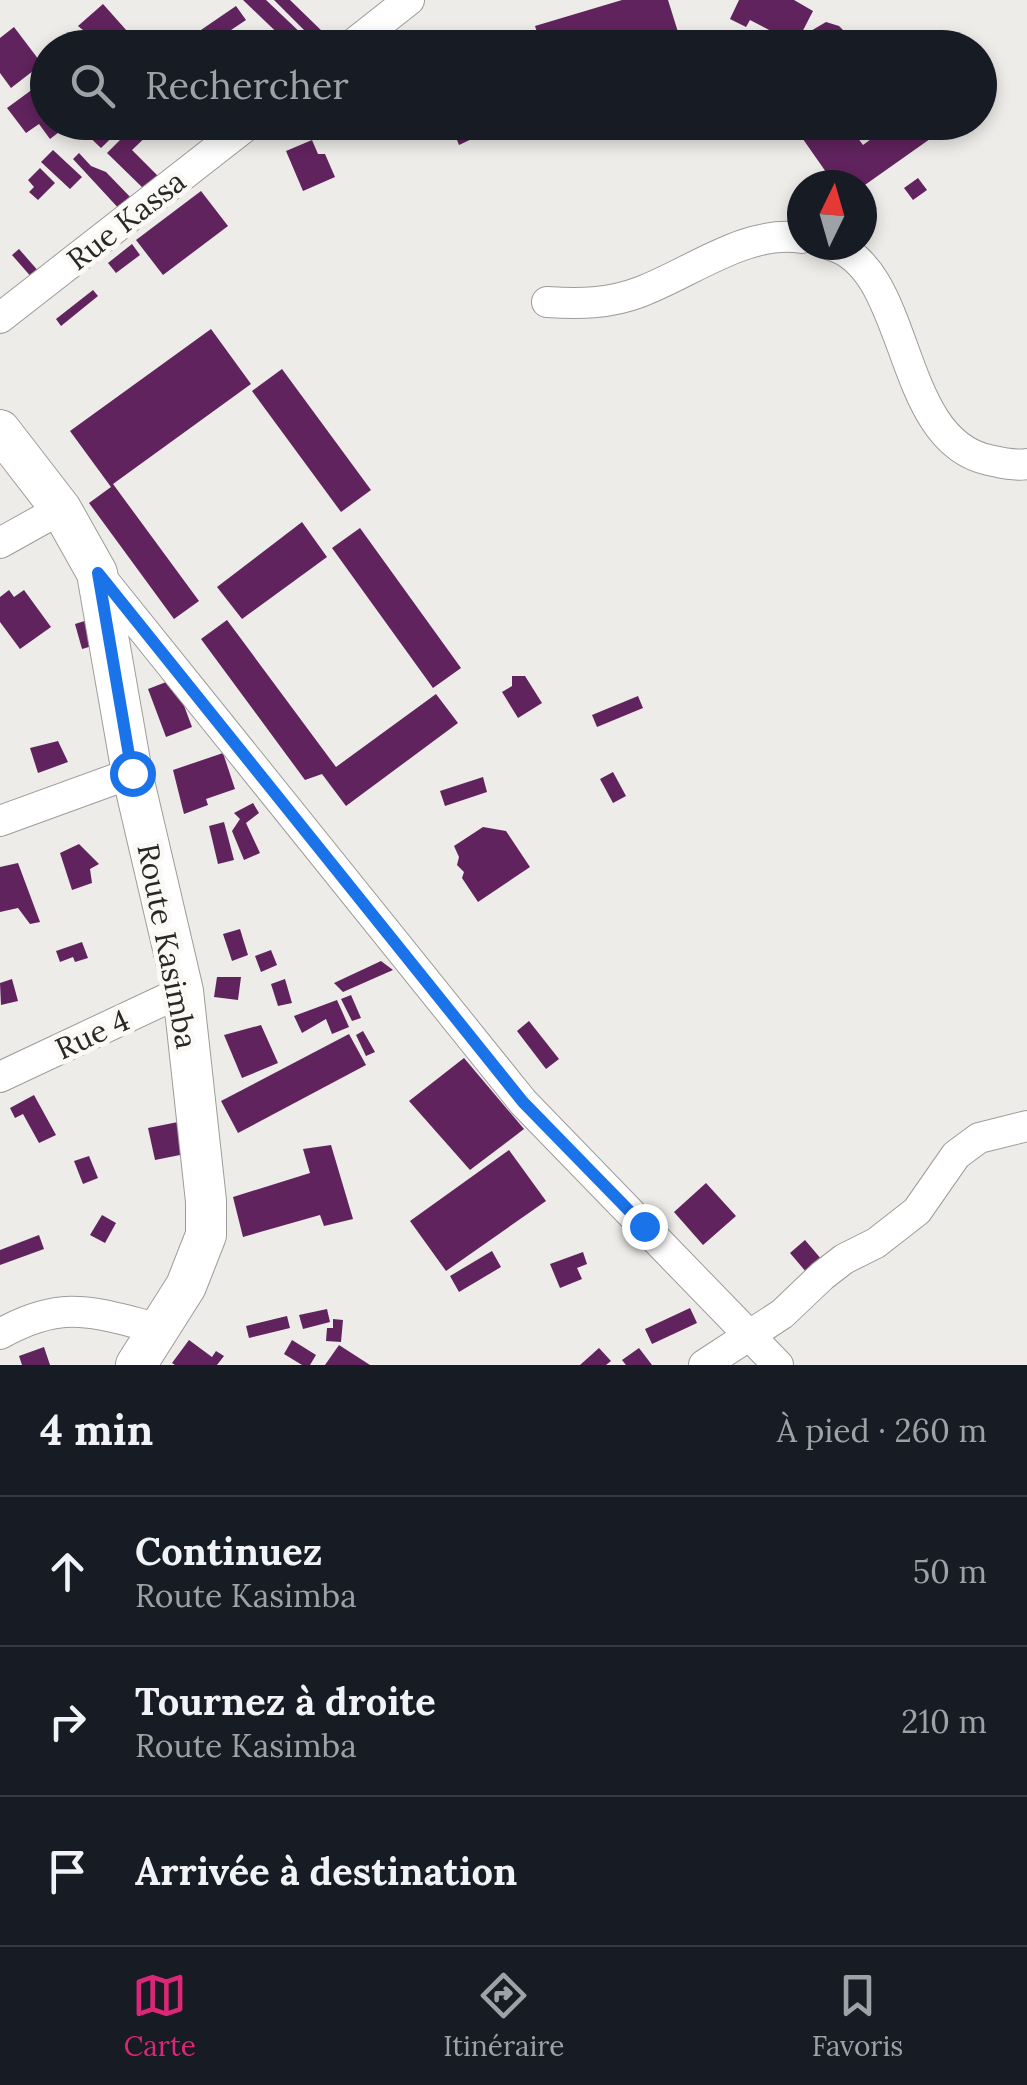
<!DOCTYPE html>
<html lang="fr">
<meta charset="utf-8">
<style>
:root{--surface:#171b24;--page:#20242c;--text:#f1f3f6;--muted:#9ea1a6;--line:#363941;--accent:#db2777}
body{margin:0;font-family:Lora,serif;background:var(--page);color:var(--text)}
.compass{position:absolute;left:787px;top:170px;width:90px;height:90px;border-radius:50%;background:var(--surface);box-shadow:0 5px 15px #0003;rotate:5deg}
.stop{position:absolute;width:30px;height:30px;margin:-22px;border:8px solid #1a73e8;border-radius:50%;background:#fff}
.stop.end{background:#1a73e8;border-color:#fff;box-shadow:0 2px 10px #0008}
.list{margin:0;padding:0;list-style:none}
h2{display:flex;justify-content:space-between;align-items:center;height:130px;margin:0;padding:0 40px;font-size:42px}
h2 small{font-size:32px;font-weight:400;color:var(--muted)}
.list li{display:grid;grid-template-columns:65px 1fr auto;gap:30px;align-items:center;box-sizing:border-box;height:150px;padding:0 40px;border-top:2px solid var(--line)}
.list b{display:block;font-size:38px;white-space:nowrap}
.list p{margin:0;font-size:32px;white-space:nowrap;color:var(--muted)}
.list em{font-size:32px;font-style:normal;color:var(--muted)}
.icon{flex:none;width:55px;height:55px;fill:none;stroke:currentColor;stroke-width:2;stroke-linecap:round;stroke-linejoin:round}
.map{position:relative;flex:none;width:1027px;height:1365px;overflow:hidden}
.search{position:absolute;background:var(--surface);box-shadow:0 5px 15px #0003;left:30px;right:30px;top:30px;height:110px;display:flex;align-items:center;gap:25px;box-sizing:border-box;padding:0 35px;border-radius:55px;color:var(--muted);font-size:38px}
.sheet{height:580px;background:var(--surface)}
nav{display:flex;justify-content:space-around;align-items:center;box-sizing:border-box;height:140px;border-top:2px solid var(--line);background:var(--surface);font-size:28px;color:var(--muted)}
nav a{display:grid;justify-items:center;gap:5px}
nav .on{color:var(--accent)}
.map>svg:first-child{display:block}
</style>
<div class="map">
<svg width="1027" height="1365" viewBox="0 0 1027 1365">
<rect width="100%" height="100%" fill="#edece8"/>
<g fill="#61235e">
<path d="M 243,0 L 266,0 L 305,37 L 293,48 Z"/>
<path d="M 274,0 L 290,0 L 325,34 L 319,45 Z"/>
<path d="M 622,0 L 668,0 L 683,48 L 542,48 L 535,26 Z"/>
<path d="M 739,0 L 794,0 L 813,11 L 796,44 L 750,20 L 746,27 L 730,19 Z"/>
<path d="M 103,4 L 127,31 L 105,48 L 78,26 Z"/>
<path d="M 236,6 L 246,20 L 219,38 L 223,43 L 208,48 L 198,32 Z"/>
<path d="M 826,22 L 839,26 L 844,31 L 847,48 L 806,48 L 809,32 Z"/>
<path d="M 14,27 L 42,64 L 11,88 L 0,73 L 0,38 Z"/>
<path d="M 37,86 L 48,99 L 48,122 L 58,122 L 63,129 L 50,139 L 39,124 L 26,133 L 7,108 Z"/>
<path d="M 85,122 L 128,122 L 101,148 L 80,128 Z"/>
<path d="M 138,122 L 144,122 L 152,131 L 132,150 L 158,176 L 145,190 L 107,153 Z"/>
<path d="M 746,122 L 777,122 L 755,138 Z"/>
<path d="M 791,122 L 846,122 L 863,145 L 894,122 L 954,122 L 862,187 L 816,185 L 813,181 L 826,172 Z"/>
<path d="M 471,123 L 476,137 L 459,145 L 453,130 Z"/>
<path d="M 312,140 L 318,154 L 325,154 L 335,177 L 303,191 L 286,151 Z"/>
<path d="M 53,150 L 82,177 L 70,189 L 41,162 Z"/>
<path d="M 79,153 L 91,166 L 106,172 L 134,201 L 122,212 L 73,159 Z"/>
<path d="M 40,168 L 55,183 L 38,200 L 29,192 L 34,187 L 28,180 Z"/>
<path d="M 918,178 L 927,190 L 913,200 L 904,188 Z"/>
<path d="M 201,191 L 228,226 L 163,275 L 136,240 Z"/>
<path d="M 132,244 L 140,255 L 116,273 L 108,263 Z"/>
<path d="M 19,249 L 40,273 L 33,279 L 12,255 Z"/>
<path d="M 93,290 L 98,296 L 61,326 L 56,319 Z"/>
<path d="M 211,329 L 251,384 L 113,484 L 199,601 L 174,619 L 89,503 L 111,487 L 70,431 Z"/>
<path d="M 282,369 L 371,490 L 341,512 L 252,391 Z"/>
<path d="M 302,522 L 327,557 L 242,619 L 217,587 Z"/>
<path d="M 360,528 L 461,668 L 433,688 L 332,548 Z"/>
<path d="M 9,590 L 14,597 L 24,590 L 51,627 L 20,649 L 0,622 L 0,597 Z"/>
<path d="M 91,619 L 99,644 L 82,649 L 75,624 Z"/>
<path d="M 227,620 L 336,767 L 436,694 L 458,723 L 346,806 L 322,774 L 305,780 L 201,639 Z"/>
<path d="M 512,676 L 525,676 L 542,703 L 518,718 L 502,692 L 512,686 Z"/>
<path d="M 174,679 L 192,727 L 166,737 L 148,689 Z"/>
<path d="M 638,696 L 643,708 L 597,727 L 592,715 Z"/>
<path d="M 58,741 L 68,762 L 38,773 L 30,748 Z"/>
<path d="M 223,753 L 235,789 L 206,799 L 208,805 L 184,814 L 173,770 Z"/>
<path d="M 613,772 L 626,796 L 613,803 L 600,779 Z"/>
<path d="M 483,777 L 487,792 L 445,806 L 440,791 Z"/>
<path d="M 253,803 L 259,813 L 246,823 L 260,853 L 244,860 L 232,831 L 240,819 L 234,813 Z"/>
<path d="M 224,822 L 234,860 L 218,864 L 209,826 Z"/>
<path d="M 483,827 L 506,831 L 530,867 L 478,902 L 462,878 L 464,872 L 457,865 L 459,857 L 454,846 Z"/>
<path d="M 79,844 L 99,864 L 90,869 L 92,883 L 72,890 L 60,853 Z"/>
<path d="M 18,863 L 40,922 L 30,924 L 18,908 L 0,912 L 0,867 Z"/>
<path d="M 240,929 L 248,955 L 232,961 L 223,934 Z"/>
<path d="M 82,942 L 88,958 L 75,962 L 73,957 L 60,962 L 56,951 Z"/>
<path d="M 271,950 L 277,965 L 261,972 L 255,956 Z"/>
<path d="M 381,961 L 393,970 L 343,992 L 334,983 Z"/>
<path d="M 217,977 L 241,977 L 238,1000 L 214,997 Z"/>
<path d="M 12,979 L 18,1001 L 1,1005 L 0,983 Z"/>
<path d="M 285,979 L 292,1003 L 278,1006 L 271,984 Z"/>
<path d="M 351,995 L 361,1018 L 352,1021 L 341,999 Z"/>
<path d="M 337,1000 L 349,1027 L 332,1034 L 326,1019 L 302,1033 L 294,1016 Z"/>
<path d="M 529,1021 L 559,1059 L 546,1069 L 517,1031 Z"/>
<path d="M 261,1025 L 278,1063 L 242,1078 L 224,1035 Z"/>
<path d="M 363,1031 L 375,1052 L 366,1056 L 356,1035 Z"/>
<path d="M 349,1034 L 366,1065 L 238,1133 L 221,1101 Z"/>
<path d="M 464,1058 L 524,1129 L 470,1170 L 409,1101 Z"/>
<path d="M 34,1095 L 56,1135 L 39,1143 L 23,1114 L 15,1118 L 10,1108 Z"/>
<path d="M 183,1121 L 190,1153 L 155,1160 L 148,1128 Z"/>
<path d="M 331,1145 L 353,1219 L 324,1226 L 320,1215 L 243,1237 L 233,1197 L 310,1173 L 303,1149 Z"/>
<path d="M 509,1150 L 546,1201 L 446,1271 L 410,1221 Z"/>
<path d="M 89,1156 L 98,1178 L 83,1184 L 74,1161 Z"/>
<path d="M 706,1183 L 736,1216 L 703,1245 L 674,1212 Z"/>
<path d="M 102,1215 L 116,1223 L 105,1243 L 90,1235 Z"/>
<path d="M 39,1235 L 44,1249 L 0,1265 L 0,1250 Z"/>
<path d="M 805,1240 L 822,1260 L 807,1273 L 790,1253 Z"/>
<path d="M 492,1251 L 501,1267 L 459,1292 L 450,1276 Z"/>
<path d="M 583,1252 L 587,1264 L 577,1268 L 582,1279 L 560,1288 L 550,1264 Z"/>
<path d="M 690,1308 L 697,1323 L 652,1344 L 645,1329 Z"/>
<path d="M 327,1309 L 330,1322 L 303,1329 L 299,1315 Z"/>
<path d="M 287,1316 L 290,1328 L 249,1338 L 246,1326 Z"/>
<path d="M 333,1319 L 343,1320 L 341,1342 L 326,1341 L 327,1328 L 333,1328 Z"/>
<path d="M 189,1340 L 212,1357 L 216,1351 L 224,1356 L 217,1365 L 175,1365 L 172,1363 Z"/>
<path d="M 292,1340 L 316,1355 L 310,1365 L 302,1365 L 284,1354 Z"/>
<path d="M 339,1345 L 370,1365 L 325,1365 Z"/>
<path d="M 44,1347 L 50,1365 L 22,1365 L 19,1356 Z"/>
<path d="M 599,1348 L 611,1361 L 606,1365 L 580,1365 Z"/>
<path d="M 639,1348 L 652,1365 L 626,1365 L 622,1360 Z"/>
</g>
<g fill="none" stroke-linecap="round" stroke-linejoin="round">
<defs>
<g id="street">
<path d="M 348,48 L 409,0"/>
<path d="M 831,245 C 912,268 895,441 989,460 C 1002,463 1014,466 1027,464"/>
<path d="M 547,302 C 579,304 609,304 640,292 C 691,273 746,229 802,238"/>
<path d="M 0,318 L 251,122"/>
<path d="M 0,543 L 61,509"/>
<path d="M 99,575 L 523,1102 L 778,1365"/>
<path d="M 0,821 L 132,773"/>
<path d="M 0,1077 L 183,991"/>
<path d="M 0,1334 C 63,1299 91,1312 157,1328"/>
<path d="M 704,1365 L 782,1314 L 822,1276 L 844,1259 L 876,1243 L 917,1211 L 956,1155 L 979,1138 L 1027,1126"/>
</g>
<path id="secondary" d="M 0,430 L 61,509 L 97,573 L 132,773 L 183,991 L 206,1201 L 206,1235 L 186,1286 L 136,1365"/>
</defs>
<use href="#street" stroke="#9e9c99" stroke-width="32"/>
<use href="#secondary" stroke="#9e9c99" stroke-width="42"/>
<use href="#street" stroke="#fff" stroke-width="30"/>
<use href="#secondary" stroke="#fff" stroke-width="40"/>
</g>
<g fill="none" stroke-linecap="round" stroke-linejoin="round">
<path stroke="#1a73e8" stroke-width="12" d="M 132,773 L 98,573 L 523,1102 L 644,1226"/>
</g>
<g text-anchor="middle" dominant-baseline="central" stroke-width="10" stroke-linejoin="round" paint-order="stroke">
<g font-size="30" fill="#282826" stroke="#fbf9f5">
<text transform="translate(126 220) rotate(-38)">Rue Kassa</text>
<text transform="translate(168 946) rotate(79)">Route Kasimba</text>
<text transform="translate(92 1034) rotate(-25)">Rue 4</text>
</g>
</g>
</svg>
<svg class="compass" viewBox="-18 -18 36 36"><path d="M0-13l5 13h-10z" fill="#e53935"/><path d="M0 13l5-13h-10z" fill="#9ea1a6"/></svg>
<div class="stop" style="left:132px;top:773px"></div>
<div class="stop end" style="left:644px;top:1226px"></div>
<div class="search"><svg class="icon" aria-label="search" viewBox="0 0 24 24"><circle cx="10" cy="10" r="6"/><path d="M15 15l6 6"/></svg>Rechercher</div>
</div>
<section class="sheet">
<h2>4 min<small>À pied · 260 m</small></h2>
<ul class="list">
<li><svg class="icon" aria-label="ahead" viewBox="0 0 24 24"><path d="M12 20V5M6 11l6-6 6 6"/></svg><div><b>Continuez</b><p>Route Kasimba</p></div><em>50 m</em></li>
<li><svg class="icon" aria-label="right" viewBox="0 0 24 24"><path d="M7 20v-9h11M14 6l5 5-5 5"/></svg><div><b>Tournez à droite</b><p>Route Kasimba</p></div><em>210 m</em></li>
<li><svg class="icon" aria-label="arrive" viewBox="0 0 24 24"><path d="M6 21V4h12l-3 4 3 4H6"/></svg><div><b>Arrivée à destination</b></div></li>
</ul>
</section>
<nav>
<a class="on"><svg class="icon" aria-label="map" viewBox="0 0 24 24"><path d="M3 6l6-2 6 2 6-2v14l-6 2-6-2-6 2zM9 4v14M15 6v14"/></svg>Carte</a>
<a><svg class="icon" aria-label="directions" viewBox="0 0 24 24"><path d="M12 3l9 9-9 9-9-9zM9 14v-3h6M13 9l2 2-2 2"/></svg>Itinéraire</a>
<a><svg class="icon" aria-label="saved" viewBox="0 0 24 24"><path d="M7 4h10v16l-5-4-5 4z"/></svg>Favoris</a>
</nav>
